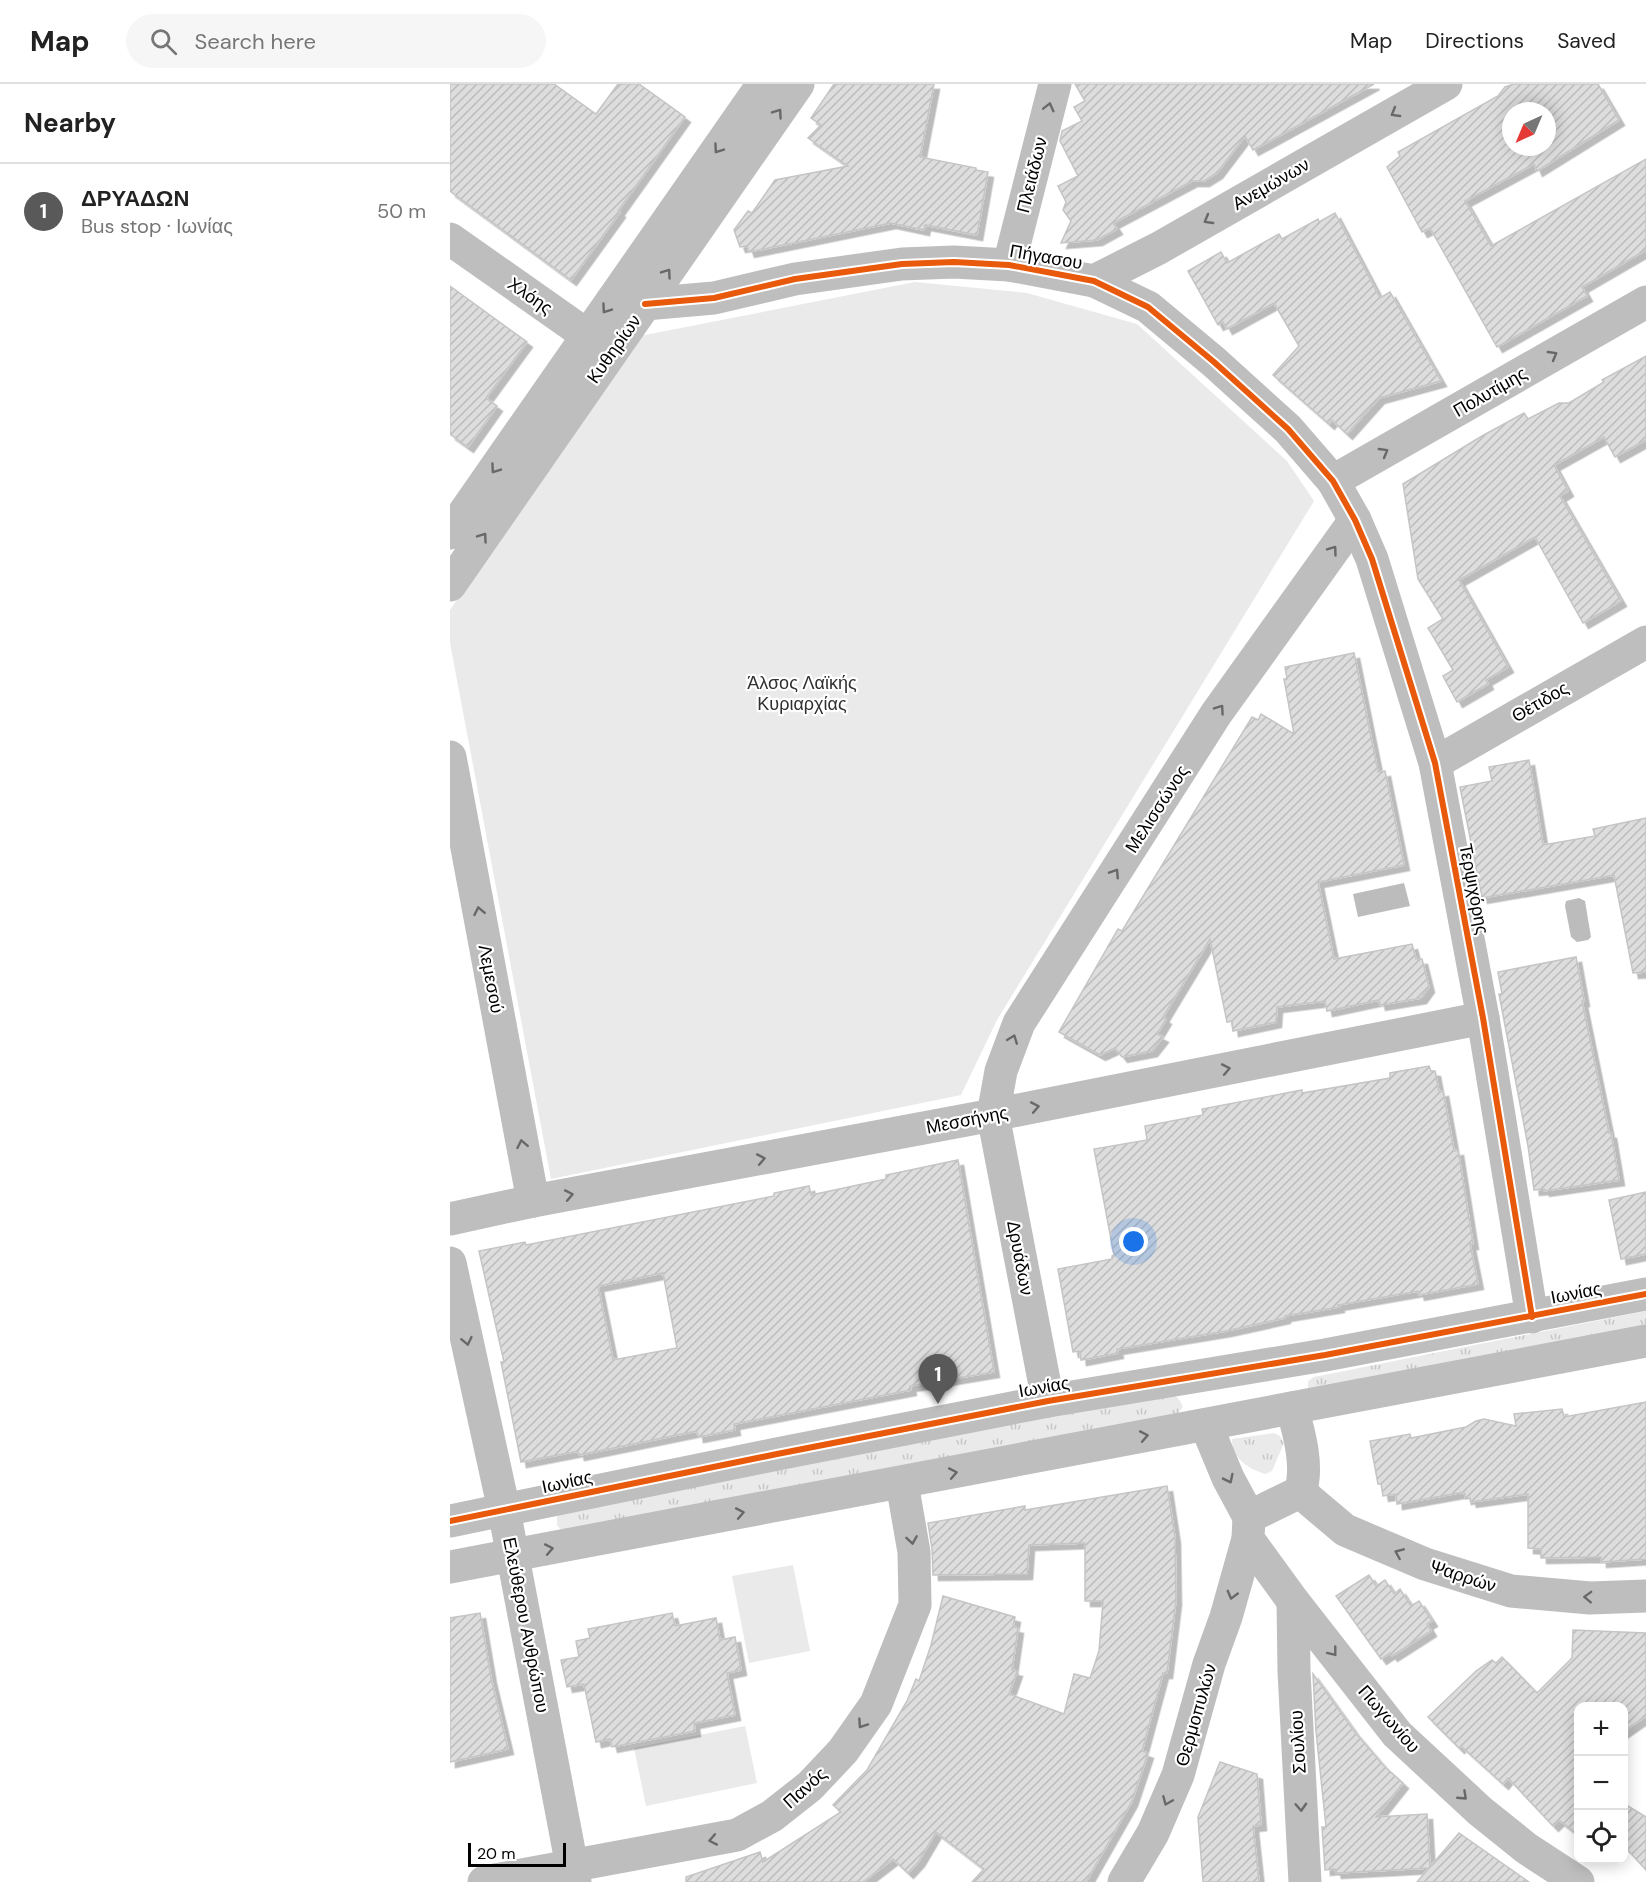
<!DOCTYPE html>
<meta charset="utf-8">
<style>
:root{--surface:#fff;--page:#f6f6f6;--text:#222;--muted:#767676;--line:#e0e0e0;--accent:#595959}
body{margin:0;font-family:"DM Sans",sans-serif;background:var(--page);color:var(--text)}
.controls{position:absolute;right:18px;bottom:18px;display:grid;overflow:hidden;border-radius:12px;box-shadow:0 3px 15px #0003}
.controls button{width:54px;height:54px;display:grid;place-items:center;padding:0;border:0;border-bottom:2px solid var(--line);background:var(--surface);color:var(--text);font:30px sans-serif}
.compass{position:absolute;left:1052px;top:18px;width:54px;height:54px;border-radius:50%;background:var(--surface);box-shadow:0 3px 15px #0003;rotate:224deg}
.scale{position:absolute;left:18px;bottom:15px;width:98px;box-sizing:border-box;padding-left:6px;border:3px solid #000;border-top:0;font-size:16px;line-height:21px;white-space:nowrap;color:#000;-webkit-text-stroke:4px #fff;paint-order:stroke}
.you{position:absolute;left:684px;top:1158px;width:21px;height:21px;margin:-15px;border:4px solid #fff;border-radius:50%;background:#1a73e8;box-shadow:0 0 0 9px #1a73e833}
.badge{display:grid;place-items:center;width:39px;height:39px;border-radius:50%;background:var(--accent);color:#fff;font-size:20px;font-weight:700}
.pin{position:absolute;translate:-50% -50px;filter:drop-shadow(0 2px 3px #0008)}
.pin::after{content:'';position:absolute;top:32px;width:21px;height:18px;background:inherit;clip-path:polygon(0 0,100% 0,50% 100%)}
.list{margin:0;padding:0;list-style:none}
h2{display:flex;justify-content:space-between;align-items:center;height:78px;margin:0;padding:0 24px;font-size:26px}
h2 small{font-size:20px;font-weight:400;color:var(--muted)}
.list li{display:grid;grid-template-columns:39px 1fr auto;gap:18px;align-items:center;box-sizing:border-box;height:96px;padding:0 24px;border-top:2px solid var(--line)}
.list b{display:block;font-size:22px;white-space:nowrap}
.list p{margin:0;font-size:20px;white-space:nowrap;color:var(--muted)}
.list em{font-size:20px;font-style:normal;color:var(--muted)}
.icon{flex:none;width:33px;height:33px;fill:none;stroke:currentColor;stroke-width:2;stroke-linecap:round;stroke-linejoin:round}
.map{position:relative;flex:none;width:1196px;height:1798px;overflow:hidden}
header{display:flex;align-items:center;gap:36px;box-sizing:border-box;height:84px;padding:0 30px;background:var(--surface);border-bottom:2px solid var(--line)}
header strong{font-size:28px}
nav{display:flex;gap:33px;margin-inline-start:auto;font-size:21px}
.search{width:420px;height:54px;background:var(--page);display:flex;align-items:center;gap:15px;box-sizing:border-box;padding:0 21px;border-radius:33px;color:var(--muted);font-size:22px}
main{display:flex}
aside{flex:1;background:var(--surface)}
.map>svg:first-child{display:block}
</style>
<header>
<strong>Map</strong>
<div class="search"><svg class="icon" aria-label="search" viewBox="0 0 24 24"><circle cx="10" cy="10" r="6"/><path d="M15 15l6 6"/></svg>Search here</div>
<nav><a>Map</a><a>Directions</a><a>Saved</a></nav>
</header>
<main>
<aside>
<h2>Nearby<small></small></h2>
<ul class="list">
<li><span class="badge">1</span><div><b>ΔΡΥΑΔΩΝ</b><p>Bus stop · Ιωνίας</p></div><em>50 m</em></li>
</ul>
</aside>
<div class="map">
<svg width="1196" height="1798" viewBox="0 0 1196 1798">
<defs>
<pattern id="grass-tufts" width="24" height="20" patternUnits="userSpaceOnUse" patternTransform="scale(1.5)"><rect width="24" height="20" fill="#eaeaea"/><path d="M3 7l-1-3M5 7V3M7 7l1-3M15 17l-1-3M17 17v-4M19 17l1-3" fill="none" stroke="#c7c7c7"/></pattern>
<pattern id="building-hatch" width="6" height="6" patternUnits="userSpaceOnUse" patternTransform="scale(1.5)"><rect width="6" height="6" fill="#ddd"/><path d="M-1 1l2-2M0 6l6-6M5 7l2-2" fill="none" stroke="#bcbcbc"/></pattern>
<filter id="shadow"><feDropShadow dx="5.5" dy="5.5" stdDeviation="0" flood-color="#0004"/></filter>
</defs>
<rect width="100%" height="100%" fill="#fff"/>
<g fill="url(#grass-tufts)">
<path d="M 1196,1227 L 1196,1244 L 865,1305 L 858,1304 L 858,1297 L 864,1293 Z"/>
<path d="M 710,1308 C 722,1310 728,1310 733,1323 L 725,1333 L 114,1450 L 107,1441 L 107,1433 L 112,1424 Z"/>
<path d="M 824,1349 L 830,1352 L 834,1359 L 822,1387 L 816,1390 C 800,1386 781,1374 782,1355 Z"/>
</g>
<g fill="#eaeaea">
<path d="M 465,198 L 577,209 L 687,240 L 837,377 L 864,417 L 547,936 L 511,1011 L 101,1095 L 0,559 L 0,526 L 190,252 Z"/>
<path d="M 343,1481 L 360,1567 L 299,1579 L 282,1492 Z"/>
<path d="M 295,1642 L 307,1699 L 196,1722 L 184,1664 Z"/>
</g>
<g fill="#bcbcbc">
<path d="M 954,799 L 960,822 L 908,833 L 903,810 Z"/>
<path d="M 1129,814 L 1135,817 L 1141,853 L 1138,856 L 1127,858 L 1121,853 L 1115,822 L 1116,817 Z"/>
</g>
<g fill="url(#building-hatch)" stroke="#c5c5c5" stroke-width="1.5" fill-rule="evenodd" filter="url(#shadow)">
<path d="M 0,0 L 104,0 L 146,30 L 168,0 L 189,0 L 235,33 L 168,127 L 170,128 L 121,196 L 0,107 Z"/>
<path d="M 384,0 L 484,0 L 470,73 L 526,84 L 526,86 L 538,88 L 527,151 L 475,141 L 474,146 L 441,139 L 299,168 L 297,162 L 290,163 L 284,146 L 298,127 L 302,129 L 325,96 L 398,82 L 358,54 L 371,41 L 361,34 Z"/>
<path d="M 625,0 L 924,0 L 803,66 L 795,52 L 767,89 L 754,97 L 742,97 L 663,139 L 667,145 L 647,156 L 611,159 L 621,137 L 613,126 L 616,118 L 608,102 L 628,92 L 610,57 L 612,47 L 632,37 L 624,23 L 635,17 Z"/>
<path d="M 1064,0 L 1148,0 L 1169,36 L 1087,87 L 1084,80 L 1015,117 L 1041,162 L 1196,75 L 1196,166 L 1132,203 L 1137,212 L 1047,263 L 980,144 L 972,148 L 937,83 L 950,72 L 948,68 L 1048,12 L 1055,3 ZM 1061,27 L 1097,27 L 1097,63 L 1061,63 Z"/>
<path d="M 885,129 L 930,214 L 940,208 L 991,297 L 929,314 L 897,350 L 882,336 L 879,340 L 823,291 L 849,262 L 824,219 L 777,245 L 773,238 L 768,241 L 738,187 L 771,168 L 777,179 L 829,150 L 832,155 L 868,135 L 869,138 Z"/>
<path d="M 0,202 L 77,258 L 36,314 L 47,322 L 18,363 L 0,350 Z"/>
<path d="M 1196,272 L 1196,356 L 1165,373 L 1154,353 L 1104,381 L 1118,407 L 1110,412 L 1171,517 L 1133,539 L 1085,453 L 1009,496 L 1058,583 L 1036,596 L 1038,600 L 1007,618 L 993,592 L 1003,586 L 978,544 L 993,535 L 968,495 L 953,400 L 1032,352 L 1074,329 L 1078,335 L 1109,319 L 1119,319 L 1154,298 L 1152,296 Z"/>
<path d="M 904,569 L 928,688 L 935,687 L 954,781 L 868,798 L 884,875 L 962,860 L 966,875 L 972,875 L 979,903 L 971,914 L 930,921 L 929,916 L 877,927 L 875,917 L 827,923 L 826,938 L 783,947 L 782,937 L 777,938 L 760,855 L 713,933 L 716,935 L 707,950 L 713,953 L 702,967 L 672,973 L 665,964 L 650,971 L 609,948 L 668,845 L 672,847 L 802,633 L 808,636 L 811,630 L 844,650 L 834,595 L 837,595 L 835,583 Z"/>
<path d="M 1079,676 L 1093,761 L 1145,752 L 1143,745 L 1196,734 L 1196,888 L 1183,889 L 1164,791 L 1032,814 L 1010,703 L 1042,697 L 1039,683 Z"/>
<path d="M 1126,873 L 1134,917 L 1132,917 L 1159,1049 L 1161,1049 L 1169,1096 L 1094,1107 L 1094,1105 L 1084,1106 L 1078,1062 L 1049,910 L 1052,910 L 1048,888 Z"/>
<path d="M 979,982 L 981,987 L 985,987 L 989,1008 L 993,1007 L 1004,1067 L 1008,1066 L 1023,1160 L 1020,1160 L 1028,1200 L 969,1211 L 968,1207 L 888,1221 L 889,1223 L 835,1232 L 835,1234 L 776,1247 L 667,1265 L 668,1269 L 631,1276 L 630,1267 L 623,1268 L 608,1185 L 662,1175 L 662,1172 L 664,1171 L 644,1065 L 697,1056 L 695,1042 L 753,1031 L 752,1025 L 852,1006 L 852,1009 L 940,994 L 940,989 Z"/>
<path d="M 508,1076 L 544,1288 L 460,1302 L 461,1306 L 284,1340 L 285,1346 L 248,1353 L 247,1347 L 129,1371 L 128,1367 L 71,1378 L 51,1278 L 54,1278 L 29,1167 L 75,1158 L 76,1161 L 324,1112 L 324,1109 L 359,1102 L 361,1111 L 436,1095 L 436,1091 ZM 213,1189 L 227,1264 L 163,1276 L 148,1202 Z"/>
<path d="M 1196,1108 L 1196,1170 L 1171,1175 L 1159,1116 Z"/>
<path d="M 1196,1318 L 1196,1475 L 1151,1478 L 1151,1473 L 1091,1474 L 1091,1465 L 1078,1464 L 1078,1410 L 1021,1418 L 1020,1414 L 1016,1415 L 1014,1408 L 947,1420 L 946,1410 L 933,1412 L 931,1400 L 928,1400 L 920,1357 L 960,1350 L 961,1354 L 1016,1343 L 1026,1337 L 1034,1335 L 1066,1342 L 1064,1330 L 1112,1325 L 1114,1333 Z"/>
<path d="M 717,1402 L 725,1454 L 726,1516 L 717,1589 L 713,1589 L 692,1667 L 698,1669 L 682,1717 L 636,1798 L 522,1798 L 534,1785 L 486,1748 L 469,1777 L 458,1789 L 443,1775 L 413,1798 L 236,1798 L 236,1793 L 310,1768 L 313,1778 L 391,1728 L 383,1721 L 417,1686 L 457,1617 L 466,1595 L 469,1597 L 481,1561 L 493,1512 L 565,1533 L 563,1543 L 568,1544 L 562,1586 L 567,1587 L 559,1610 L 614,1630 L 624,1590 L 640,1594 L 649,1567 L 653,1517 L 635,1517 L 635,1459 L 579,1461 L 577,1490 L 483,1491 L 482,1465 L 478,1439 L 575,1422 L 575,1426 Z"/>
<path d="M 919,1491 L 926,1502 L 935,1496 L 944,1510 L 950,1505 L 961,1522 L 969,1517 L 982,1537 L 977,1540 L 981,1547 L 942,1572 L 940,1569 L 931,1575 L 886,1512 Z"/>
<path d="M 30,1529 L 41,1594 L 58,1665 L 0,1678 L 0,1534 Z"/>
<path d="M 222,1529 L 225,1542 L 266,1534 L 270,1556 L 285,1553 L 291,1586 L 277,1589 L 285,1631 L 244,1639 L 245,1647 L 162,1663 L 160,1655 L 146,1658 L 134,1600 L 117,1603 L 111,1576 L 129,1573 L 126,1557 L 140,1554 L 138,1545 Z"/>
<path d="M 1123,1546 L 1196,1549 L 1196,1632 L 1173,1648 L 1173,1623 L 1128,1623 L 1128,1751 L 1109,1736 L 1103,1742 L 1058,1694 L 1053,1700 L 1011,1662 L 1009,1664 L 978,1633 L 1026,1587 L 1042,1576 L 1046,1579 L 1052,1573 L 1087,1609 L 1122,1574 Z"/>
<path d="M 863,1590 L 904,1647 L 934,1682 L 953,1699 L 926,1733 L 977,1730 L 980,1783 L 1009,1749 L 1079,1798 L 967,1798 L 979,1784 L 886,1789 L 885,1785 L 875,1786 L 872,1743 L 876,1743 L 866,1647 Z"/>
<path d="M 770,1678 L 807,1690 L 811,1741 L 803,1742 L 809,1798 L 753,1798 L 748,1733 Z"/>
<path d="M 1173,1719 L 1196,1733 L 1196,1786 L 1173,1761 Z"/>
</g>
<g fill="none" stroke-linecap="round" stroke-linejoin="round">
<g stroke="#bebebe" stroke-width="33">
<path d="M 0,155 L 155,264"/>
<path d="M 559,181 L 605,0"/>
<path d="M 644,197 L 709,164 L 996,0"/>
<path d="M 195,220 L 264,214 L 345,195 L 452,180 L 504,178 L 559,181 L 644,197 L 698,223 L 764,278 L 838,345 L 883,397 L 905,436 L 922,475 L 985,679 L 1033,934 L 1082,1233"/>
<path d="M 883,397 L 1196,218"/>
<path d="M 0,449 L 313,0"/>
<path d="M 0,501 L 348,0"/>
<path d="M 0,673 L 83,1117"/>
<path d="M 985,679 L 1196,558"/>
<path d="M 0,1135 L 83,1117 L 543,1031 L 1033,934"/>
<path d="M 0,1179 L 54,1426 L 125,1798"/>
<path d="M 598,1317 L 543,1031 L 551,987 L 569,939 L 766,630 L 905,436"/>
<path d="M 756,1341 L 778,1394 L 799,1433 L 850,1408 C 859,1384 849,1348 842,1324"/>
<path d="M 850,1408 L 895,1446 L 975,1480 L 1061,1507 L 1140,1514 L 1196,1512"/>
<path d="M 799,1433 L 798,1455 L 843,1517 L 947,1650 L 1030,1727 L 1076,1764 L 1128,1798"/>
<path d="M 0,1437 L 327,1370 L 598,1317 L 875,1271 L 1196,1210"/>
<path d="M 0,1483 L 1196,1257"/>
<path d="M 843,1517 L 844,1587 L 855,1798"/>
<path d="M 34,1798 L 287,1751 L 322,1732 L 360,1702 L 393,1667 L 426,1620 L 465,1521 L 464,1468 L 452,1399"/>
<path d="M 674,1798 L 703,1749 L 728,1691 L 759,1580 L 776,1533 L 798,1455"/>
</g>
<defs>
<g id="cycleway">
<path d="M 195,220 L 264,214 L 345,195 L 452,180 L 504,178 L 559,181 L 644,197 L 698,223 L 764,278 L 838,345 L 883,397 L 905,436 L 922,475 L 985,679 L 1033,934 L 1082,1233"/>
<path d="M 0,1437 L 327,1370 L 598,1317 L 875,1271 L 1196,1210"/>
</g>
</defs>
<use href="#cycleway" stroke="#fff" stroke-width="10"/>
<use href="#cycleway" stroke="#e8590c" stroke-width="6"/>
</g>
<defs><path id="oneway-chevron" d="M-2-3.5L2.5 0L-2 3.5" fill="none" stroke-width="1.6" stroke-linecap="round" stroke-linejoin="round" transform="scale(1.5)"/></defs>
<g stroke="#686868">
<use href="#oneway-chevron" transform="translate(599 23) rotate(-76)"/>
<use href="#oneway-chevron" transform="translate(328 29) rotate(-55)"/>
<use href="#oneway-chevron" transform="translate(945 29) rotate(150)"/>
<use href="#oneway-chevron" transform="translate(268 65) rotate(125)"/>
<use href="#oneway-chevron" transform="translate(758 136) rotate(150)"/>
<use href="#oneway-chevron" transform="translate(217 189) rotate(-55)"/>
<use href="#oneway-chevron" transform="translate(156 225) rotate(125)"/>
<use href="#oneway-chevron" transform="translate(1103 271) rotate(-30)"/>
<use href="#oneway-chevron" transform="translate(934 368) rotate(-30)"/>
<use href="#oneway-chevron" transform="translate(45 385) rotate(125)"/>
<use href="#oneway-chevron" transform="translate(33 453) rotate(-55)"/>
<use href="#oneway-chevron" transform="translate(883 466) rotate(-54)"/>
<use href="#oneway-chevron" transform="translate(770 625) rotate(-55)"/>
<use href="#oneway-chevron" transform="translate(665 789) rotate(-57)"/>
<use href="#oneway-chevron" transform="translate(29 827) rotate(-101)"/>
<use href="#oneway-chevron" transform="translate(563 955) rotate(-69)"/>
<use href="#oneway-chevron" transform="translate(776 985) rotate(-11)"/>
<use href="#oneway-chevron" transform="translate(585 1023) rotate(-11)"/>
<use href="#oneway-chevron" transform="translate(72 1060) rotate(-101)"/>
<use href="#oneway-chevron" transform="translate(311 1075) rotate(-11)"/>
<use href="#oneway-chevron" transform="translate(119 1111) rotate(-11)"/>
<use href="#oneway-chevron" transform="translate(17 1257) rotate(78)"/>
<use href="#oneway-chevron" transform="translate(694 1352) rotate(-11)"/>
<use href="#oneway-chevron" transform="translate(503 1389) rotate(-11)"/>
<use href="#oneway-chevron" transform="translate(779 1395) rotate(64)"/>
<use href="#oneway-chevron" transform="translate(290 1429) rotate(-11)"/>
<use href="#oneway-chevron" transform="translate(462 1456) rotate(81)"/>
<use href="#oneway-chevron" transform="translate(99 1465) rotate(-11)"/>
<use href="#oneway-chevron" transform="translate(949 1469) rotate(-157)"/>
<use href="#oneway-chevron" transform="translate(782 1511) rotate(105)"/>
<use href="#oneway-chevron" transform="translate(1138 1513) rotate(-178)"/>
<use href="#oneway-chevron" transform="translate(883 1568) rotate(52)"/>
<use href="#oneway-chevron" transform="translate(412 1640) rotate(124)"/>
<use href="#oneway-chevron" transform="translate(1013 1712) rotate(43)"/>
<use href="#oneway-chevron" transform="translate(717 1717) rotate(113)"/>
<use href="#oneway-chevron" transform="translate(851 1723) rotate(87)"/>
<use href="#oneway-chevron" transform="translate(263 1756) rotate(169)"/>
</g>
<g text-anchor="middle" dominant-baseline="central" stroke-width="4.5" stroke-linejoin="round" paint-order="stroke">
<g font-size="18" fill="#000" stroke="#fff">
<text transform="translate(582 91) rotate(-76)">Πλειάδων</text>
<text transform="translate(821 100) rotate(-30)">Ανεμώνων</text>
<text transform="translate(596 173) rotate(10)">Πήγασου</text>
<text transform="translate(80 212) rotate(35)">Χλόης</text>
<text transform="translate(164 265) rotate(-55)">Κυθηρίων</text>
<text transform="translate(1040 308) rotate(-30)">Πολυτίμης</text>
<text transform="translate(1090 618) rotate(-30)">Θέτιδος</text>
<text transform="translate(707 725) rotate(-57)">Μελισσώνος</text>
<text transform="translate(1024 805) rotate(79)">Τερψιχόρης</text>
<text transform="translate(41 895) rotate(79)">Λεμεσού</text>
<text transform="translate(517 1036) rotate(-11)">Μεσσήνης</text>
<text transform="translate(570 1174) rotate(79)">Δρυάδων</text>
<text transform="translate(1126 1209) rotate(-11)">Ιωνίας</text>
<text transform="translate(594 1303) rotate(-10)">Ιωνίας</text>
<text transform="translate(117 1398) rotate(-12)">Ιωνίας</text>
<text transform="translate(1013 1492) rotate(18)">Ψαρρών</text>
<text transform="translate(76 1541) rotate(79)">Ελεύθερου Ανθρώπου</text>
<text transform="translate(746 1631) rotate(-74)">Θερμοπυλών</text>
<text transform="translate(939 1635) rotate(49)">Πωγωνίου</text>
<text transform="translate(848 1658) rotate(-93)">Σουλίου</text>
<text transform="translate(355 1704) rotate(-42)">Πανός</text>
</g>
<g font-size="18" fill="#303030" stroke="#fff">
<text x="352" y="599">Άλσος Λαϊκής<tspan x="352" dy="21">Κυριαρχίας</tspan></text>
</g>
</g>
</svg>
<div class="controls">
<button>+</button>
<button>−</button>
<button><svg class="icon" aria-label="locate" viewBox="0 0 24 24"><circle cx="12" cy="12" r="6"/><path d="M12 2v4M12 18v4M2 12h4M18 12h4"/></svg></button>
</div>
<svg class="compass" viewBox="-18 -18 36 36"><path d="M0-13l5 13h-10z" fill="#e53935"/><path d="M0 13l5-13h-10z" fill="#767676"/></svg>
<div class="scale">20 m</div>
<div class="you"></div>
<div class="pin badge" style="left:488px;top:1320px">1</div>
</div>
</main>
